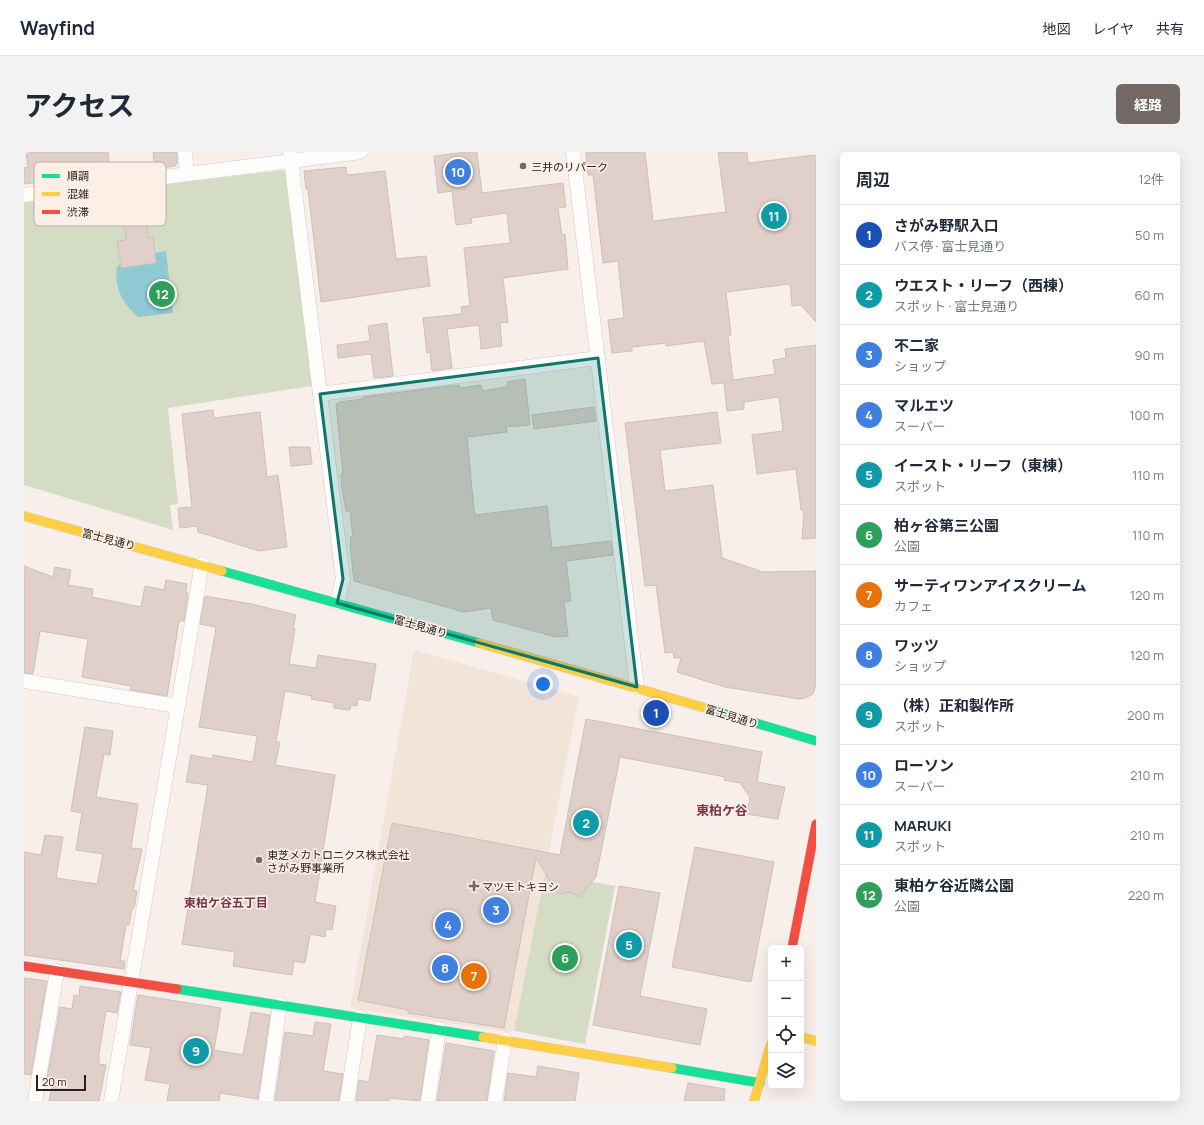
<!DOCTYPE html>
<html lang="ja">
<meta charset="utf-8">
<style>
:root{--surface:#fff;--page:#f2f2f3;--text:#1f2937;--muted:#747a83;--line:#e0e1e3;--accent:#726964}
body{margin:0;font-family:Manrope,"Noto Sans JP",sans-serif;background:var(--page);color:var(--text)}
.controls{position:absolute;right:12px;bottom:12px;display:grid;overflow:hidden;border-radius:6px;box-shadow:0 4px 16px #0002}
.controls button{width:36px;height:36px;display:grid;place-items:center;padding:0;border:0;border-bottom:1px solid var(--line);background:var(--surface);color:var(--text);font:20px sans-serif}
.scale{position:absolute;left:12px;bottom:10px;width:50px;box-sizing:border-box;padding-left:4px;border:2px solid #2a211c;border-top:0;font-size:11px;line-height:14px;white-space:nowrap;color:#2a211c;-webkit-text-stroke:3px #fdeee6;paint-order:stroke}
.you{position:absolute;left:519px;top:532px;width:14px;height:14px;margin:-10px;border:3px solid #fff;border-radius:50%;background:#1a73e8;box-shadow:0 0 0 6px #1a73e833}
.badge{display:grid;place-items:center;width:26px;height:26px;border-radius:50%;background:var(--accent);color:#fff;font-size:13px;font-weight:700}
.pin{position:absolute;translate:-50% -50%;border:2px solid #fff;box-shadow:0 1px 4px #0006}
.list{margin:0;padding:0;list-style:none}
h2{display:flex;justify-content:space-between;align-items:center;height:52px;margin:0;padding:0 16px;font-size:17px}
h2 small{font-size:13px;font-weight:400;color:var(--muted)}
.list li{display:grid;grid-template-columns:26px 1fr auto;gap:12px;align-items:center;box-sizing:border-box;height:60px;padding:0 16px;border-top:1px solid var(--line)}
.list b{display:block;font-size:15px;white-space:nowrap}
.list p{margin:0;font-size:13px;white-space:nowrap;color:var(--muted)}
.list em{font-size:13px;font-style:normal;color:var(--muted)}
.icon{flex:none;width:22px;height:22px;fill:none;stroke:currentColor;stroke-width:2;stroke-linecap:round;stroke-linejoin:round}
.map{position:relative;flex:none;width:792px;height:949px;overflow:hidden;border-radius:6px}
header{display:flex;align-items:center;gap:24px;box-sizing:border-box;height:56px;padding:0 20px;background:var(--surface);border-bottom:1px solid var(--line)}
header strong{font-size:19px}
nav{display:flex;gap:22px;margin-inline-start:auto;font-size:14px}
.intro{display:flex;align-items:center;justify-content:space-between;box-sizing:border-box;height:96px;padding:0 24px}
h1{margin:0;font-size:28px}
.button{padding:10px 18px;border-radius:6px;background:var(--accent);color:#fff;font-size:14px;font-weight:700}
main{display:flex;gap:24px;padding:0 24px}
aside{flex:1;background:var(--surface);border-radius:6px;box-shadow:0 4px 16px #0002}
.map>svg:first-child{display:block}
</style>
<header>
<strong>Wayfind</strong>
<nav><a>地図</a><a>レイヤ</a><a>共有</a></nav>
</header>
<div class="intro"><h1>アクセス</h1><a class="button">経路</a></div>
<main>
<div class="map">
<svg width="792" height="949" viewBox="0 0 792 949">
<rect width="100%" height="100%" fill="#f8efeb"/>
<path fill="#f3e4da" d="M 390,498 L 555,545 L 490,879 L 483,880 L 326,856 Z"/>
<g fill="#d4dcc4">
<path d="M 261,18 L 288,234 L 144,256 L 154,352 L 146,353 L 149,378 L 0,333 L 0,49 Z"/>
<path d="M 521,721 L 591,734 L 561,892 L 490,879 Z"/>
</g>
<path fill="#90cbd5" d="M 142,99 L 149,161 L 114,165 C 98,151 90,136 93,115 L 96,112 L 97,116 L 132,111 L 131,101 Z"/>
<g fill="#e1d0c9" stroke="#cac1bd">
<path d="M 2,0 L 84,0 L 86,20 L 0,32 L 0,16 L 4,15 Z"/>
<path d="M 129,0 L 153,0 L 153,11 L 151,14 L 131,17 Z"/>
<path d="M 442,0 L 453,0 L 458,41 L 539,31 L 542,55 L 534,56 L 538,83 L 541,82 L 544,117 L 479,126 L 484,170 L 476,171 L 478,194 L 457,197 L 455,173 L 423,177 L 428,216 L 408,219 L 406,200 L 403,201 L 399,166 L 438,162 L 437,155 L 446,154 L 440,96 L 486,91 L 483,61 L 447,66 L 448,71 L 432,73 L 428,39 L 414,41 L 410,4 Z"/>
<path d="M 562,0 L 621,0 L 629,69 L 702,60 L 694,0 L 723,0 L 724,11 L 792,3 L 792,170 L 777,153 L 768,154 L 766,132 L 702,140 L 707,183 L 704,184 L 709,228 L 751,222 L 749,208 L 762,206 L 761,197 L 792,193 L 792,386 L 778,387 L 780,359 L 777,358 L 772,317 L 733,322 L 728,283 L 759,279 L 755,245 L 720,250 L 720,257 L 703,259 L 700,231 L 688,232 L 680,189 L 642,194 L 642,191 L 608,195 L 608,199 L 588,201 L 584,168 L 600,166 L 594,109 L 579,111 L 569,23 L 564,23 Z"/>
<path d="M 322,15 L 323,23 L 361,19 L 372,107 L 402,104 L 406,134 L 297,150 L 284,37 L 282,37 L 280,19 Z"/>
<path d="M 122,66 L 124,86 L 129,85 L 132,111 L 97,116 L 93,89 L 102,88 L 100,68 Z"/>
<path d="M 363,171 L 369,224 L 350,226 L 347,202 L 314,206 L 313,193 L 346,189 L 344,174 Z"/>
<path d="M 501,227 L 506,273 L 482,275 L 483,280 L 443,285 L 450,358 L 451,363 L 523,354 L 528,396 L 587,389 L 589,403 L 542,409 L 547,449 L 540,450 L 544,484 L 532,485 L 469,468 L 467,456 L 440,460 L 330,429 L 326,392 L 327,392 L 326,385 L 329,385 L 326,359 L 322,359 L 318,336 L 317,322 L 319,322 L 312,252 L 315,251 L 315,250 L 339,247 L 339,245 L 435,233 L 436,236 L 457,233 L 458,239 L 483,235 L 483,230 Z"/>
<path d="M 570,255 L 572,269 L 510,277 L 508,263 Z"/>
<path d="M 189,258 L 190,266 L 236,260 L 243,325 L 254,323 L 263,395 L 235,399 L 174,380 L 173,374 L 156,376 L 154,356 L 168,355 L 158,262 Z"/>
<path d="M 693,260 L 697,291 L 636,298 L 641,339 L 689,333 L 698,406 L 739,420 L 792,419 L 792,532 L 789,542 L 781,546 L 775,547 L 701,535 L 653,520 L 657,506 L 650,506 L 649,500 L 641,501 L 632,433 L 621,434 L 601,271 Z"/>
<path d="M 265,295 L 286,295 L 288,312 L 267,314 Z"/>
<path d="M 0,414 L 29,425 L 31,415 L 47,418 L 44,433 L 69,437 L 68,445 L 117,455 L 121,434 L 140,438 L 142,428 L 163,432 L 162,441 L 164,441 L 160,469 L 155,469 L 143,544 L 106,538 L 107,534 L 58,525 L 64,487 L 16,479 L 9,522 L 0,521 Z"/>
<path d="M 181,444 L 228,452 L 272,463 L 269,476 L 271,477 L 265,512 L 292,516 L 294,503 L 352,512 L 346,549 L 334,547 L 333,554 L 327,553 L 326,558 L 310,556 L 310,551 L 287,547 L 288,544 L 261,539 L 252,590 L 256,590 L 251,613 L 311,623 L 291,750 L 312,754 L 308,778 L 302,777 L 301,785 L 286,782 L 281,811 L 270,809 L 268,823 L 209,814 L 211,800 L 158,792 L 184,633 L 162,630 L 167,603 L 188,607 L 189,603 L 229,610 L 233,584 L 175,575 L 192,475 L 176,472 Z"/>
<path d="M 562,567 L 738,600 L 733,630 L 761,635 L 754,667 L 723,662 L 726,645 L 716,631 L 700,628 L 701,625 L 596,605 L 572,725 L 555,745 L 546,740 L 534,742 L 512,706 L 480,876 L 384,861 L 384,858 L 334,848 L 368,671 L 536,703 Z"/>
<path d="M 61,575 L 89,579 L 86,603 L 80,602 L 72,645 L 114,652 L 107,696 L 118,697 L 109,738 L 113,739 L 110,756 L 108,756 L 105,773 L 102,773 L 96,809 L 101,809 L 100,817 L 0,803 L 0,700 L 17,703 L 21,683 L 39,685 L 32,726 L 73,732 L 79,702 L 52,698 L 58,661 L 47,659 Z"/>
<path d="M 671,695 L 750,710 L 727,830 L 648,815 Z"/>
<path d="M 595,734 L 636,741 L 616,844 L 683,857 L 676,893 L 569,873 Z"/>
<path d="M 0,826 L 23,829 L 7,923 L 0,922 Z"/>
<path d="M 56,834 L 97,840 L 93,861 L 82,859 L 75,902 L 75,912 L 82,913 L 75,949 L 25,949 L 29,928 L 23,927 L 36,855 L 48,857 L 50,843 L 55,844 Z"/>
<path d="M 114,843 L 197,856 L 190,898 L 219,903 L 227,860 L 246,863 L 234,947 L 196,941 L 195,949 L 143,949 L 146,932 L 121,928 L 127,896 L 106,893 Z"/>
<path d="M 291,870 L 307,872 L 299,919 L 319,922 L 315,949 L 251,949 L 261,880 L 289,884 Z"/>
<path d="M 353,883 L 380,887 L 380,884 L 405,888 L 396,949 L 365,946 L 365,949 L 332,949 L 335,928 L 345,930 Z"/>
<path d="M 422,891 L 470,899 L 463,949 L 413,949 Z"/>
<path d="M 514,914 L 555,921 L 551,949 L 480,949 L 484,921 L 512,925 Z"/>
<path d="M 664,931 L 701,937 L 700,949 L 660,949 Z"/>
</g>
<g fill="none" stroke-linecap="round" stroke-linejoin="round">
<defs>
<g id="street">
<path d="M 161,0 L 163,22"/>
<path d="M 266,0 L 319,427 L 313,451"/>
<path d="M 549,0 L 613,535"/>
<path d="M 0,43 L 337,0"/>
<path d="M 296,242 L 574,206"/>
<path d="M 0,529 L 153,554"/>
<path d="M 11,949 L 33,819"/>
<path d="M 87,949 L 178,412"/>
<path d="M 242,949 L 256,852"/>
<path d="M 323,949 L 336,865"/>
<path d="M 404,949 L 415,877"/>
<path d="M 471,949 L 481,888"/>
</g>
<g id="fast">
<path d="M 198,419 L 455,491"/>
<path d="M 685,557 L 792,589"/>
<path d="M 153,837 L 459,885"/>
<path d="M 648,916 L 736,931"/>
</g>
<g id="slow">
<path d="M 0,364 L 198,419"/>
<path d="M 455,491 L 685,557"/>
<path d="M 459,885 L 648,916"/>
<path d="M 777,885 L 792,889"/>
<path d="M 730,949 L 747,892"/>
</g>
<g id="jam">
<path d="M 768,796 L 792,672"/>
<path d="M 0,814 L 153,837"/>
</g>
</defs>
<use href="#street" stroke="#d3cbc6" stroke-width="15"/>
<use href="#fast" stroke="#d3cbc6" stroke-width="10"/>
<use href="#slow" stroke="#d3cbc6" stroke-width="10"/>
<use href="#jam" stroke="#d3cbc6" stroke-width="10"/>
<use href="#street" stroke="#fefdfc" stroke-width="14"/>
<use href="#fast" stroke="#16e098" stroke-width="9"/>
<use href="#slow" stroke="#ffcf43" stroke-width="9"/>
<use href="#jam" stroke="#f24e42" stroke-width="9"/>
</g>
<path fill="#0f766e" fill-opacity="0.2" stroke="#0f766e" stroke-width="3" stroke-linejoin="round" d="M 574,206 L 613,535 L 313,451 L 319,427 L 296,242 Z"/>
<g fill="#726964" stroke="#fdeee6" stroke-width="1.5">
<circle cx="499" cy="14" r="4"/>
<circle cx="235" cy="708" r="4"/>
<path d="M448 728h4v4h4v4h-4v4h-4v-4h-4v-4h4z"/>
</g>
<g text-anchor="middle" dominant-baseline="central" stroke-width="3.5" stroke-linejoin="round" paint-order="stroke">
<g font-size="11" fill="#2a211c" stroke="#fdeee6" text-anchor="start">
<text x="507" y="14">三井のリパーク</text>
<text x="243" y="702">東芝メカトロニクス株式会社<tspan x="243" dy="13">さがみ野事業所</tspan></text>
<text x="458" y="734">マツモトキヨシ</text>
</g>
<g font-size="11" fill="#2a211c" stroke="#fdeee6">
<text transform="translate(85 387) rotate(15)">富士見通り</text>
<text transform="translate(397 474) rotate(16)">富士見通り</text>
<text transform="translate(708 564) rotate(17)">富士見通り</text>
</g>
<g font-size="12" font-weight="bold" fill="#7c364c" stroke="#fdeee6">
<text x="202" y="750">東柏ケ谷五丁目</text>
</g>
<g font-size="13" font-weight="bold" fill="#7c364c" stroke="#fdeee6">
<text x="698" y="658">東柏ケ谷</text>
</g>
</g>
<rect x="10" y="10" width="132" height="64" rx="6" fill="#fdeee6" stroke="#beb0a9" stroke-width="1"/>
<rect x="18" y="22" width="18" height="4" fill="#16e098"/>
<rect x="18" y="40" width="18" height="4" fill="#ffcf43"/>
<rect x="18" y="58" width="18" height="4" fill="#f24e42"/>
<g font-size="11" fill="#2a211c">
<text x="43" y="28">順調</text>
<text x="43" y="46">混雑</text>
<text x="43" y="64">渋滞</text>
</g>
</svg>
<div class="controls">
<button>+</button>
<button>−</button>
<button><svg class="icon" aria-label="locate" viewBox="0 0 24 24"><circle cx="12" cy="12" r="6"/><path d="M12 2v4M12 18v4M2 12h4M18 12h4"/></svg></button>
<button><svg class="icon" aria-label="layers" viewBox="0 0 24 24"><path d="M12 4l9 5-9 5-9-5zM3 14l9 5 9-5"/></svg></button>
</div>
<div class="scale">20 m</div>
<div class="you"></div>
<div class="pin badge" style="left:632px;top:561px;background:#1a4fb4">1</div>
<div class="pin badge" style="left:562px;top:671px;background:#0f9aa8">2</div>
<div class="pin badge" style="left:472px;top:758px;background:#3f7fe0">3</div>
<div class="pin badge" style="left:424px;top:773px;background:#3f7fe0">4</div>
<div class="pin badge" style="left:605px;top:793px;background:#0f9aa8">5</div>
<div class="pin badge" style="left:541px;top:806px;background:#2e9e5b">6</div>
<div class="pin badge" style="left:450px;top:824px;background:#e8710a">7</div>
<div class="pin badge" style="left:421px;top:816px;background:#3f7fe0">8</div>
<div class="pin badge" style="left:172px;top:899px;background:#0f9aa8">9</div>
<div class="pin badge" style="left:434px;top:20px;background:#3f7fe0">10</div>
<div class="pin badge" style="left:750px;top:64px;background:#0f9aa8">11</div>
<div class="pin badge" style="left:138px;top:142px;background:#2e9e5b">12</div>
</div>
<aside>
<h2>周辺<small>12件</small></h2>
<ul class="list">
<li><span class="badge" style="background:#1a4fb4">1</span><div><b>さがみ野駅入口</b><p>バス停 · 富士見通り</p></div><em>50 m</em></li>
<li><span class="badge" style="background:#0f9aa8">2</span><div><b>ウエスト・リーフ（西棟）</b><p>スポット · 富士見通り</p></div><em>60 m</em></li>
<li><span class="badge" style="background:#3f7fe0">3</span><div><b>不二家</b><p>ショップ</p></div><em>90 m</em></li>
<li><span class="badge" style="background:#3f7fe0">4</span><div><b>マルエツ</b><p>スーパー</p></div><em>100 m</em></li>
<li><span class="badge" style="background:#0f9aa8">5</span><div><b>イースト・リーフ（東棟）</b><p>スポット</p></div><em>110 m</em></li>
<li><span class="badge" style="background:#2e9e5b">6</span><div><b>柏ヶ谷第三公園</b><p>公園</p></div><em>110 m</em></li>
<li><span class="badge" style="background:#e8710a">7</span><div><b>サーティワンアイスクリーム</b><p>カフェ</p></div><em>120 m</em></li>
<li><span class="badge" style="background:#3f7fe0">8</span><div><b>ワッツ</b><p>ショップ</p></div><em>120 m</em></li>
<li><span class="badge" style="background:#0f9aa8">9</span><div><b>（株）正和製作所</b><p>スポット</p></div><em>200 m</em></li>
<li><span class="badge" style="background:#3f7fe0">10</span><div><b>ローソン</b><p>スーパー</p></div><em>210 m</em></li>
<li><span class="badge" style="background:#0f9aa8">11</span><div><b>MARUKI</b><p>スポット</p></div><em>210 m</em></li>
<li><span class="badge" style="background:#2e9e5b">12</span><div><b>東柏ケ谷近隣公園</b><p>公園</p></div><em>220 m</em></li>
</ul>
</aside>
</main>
